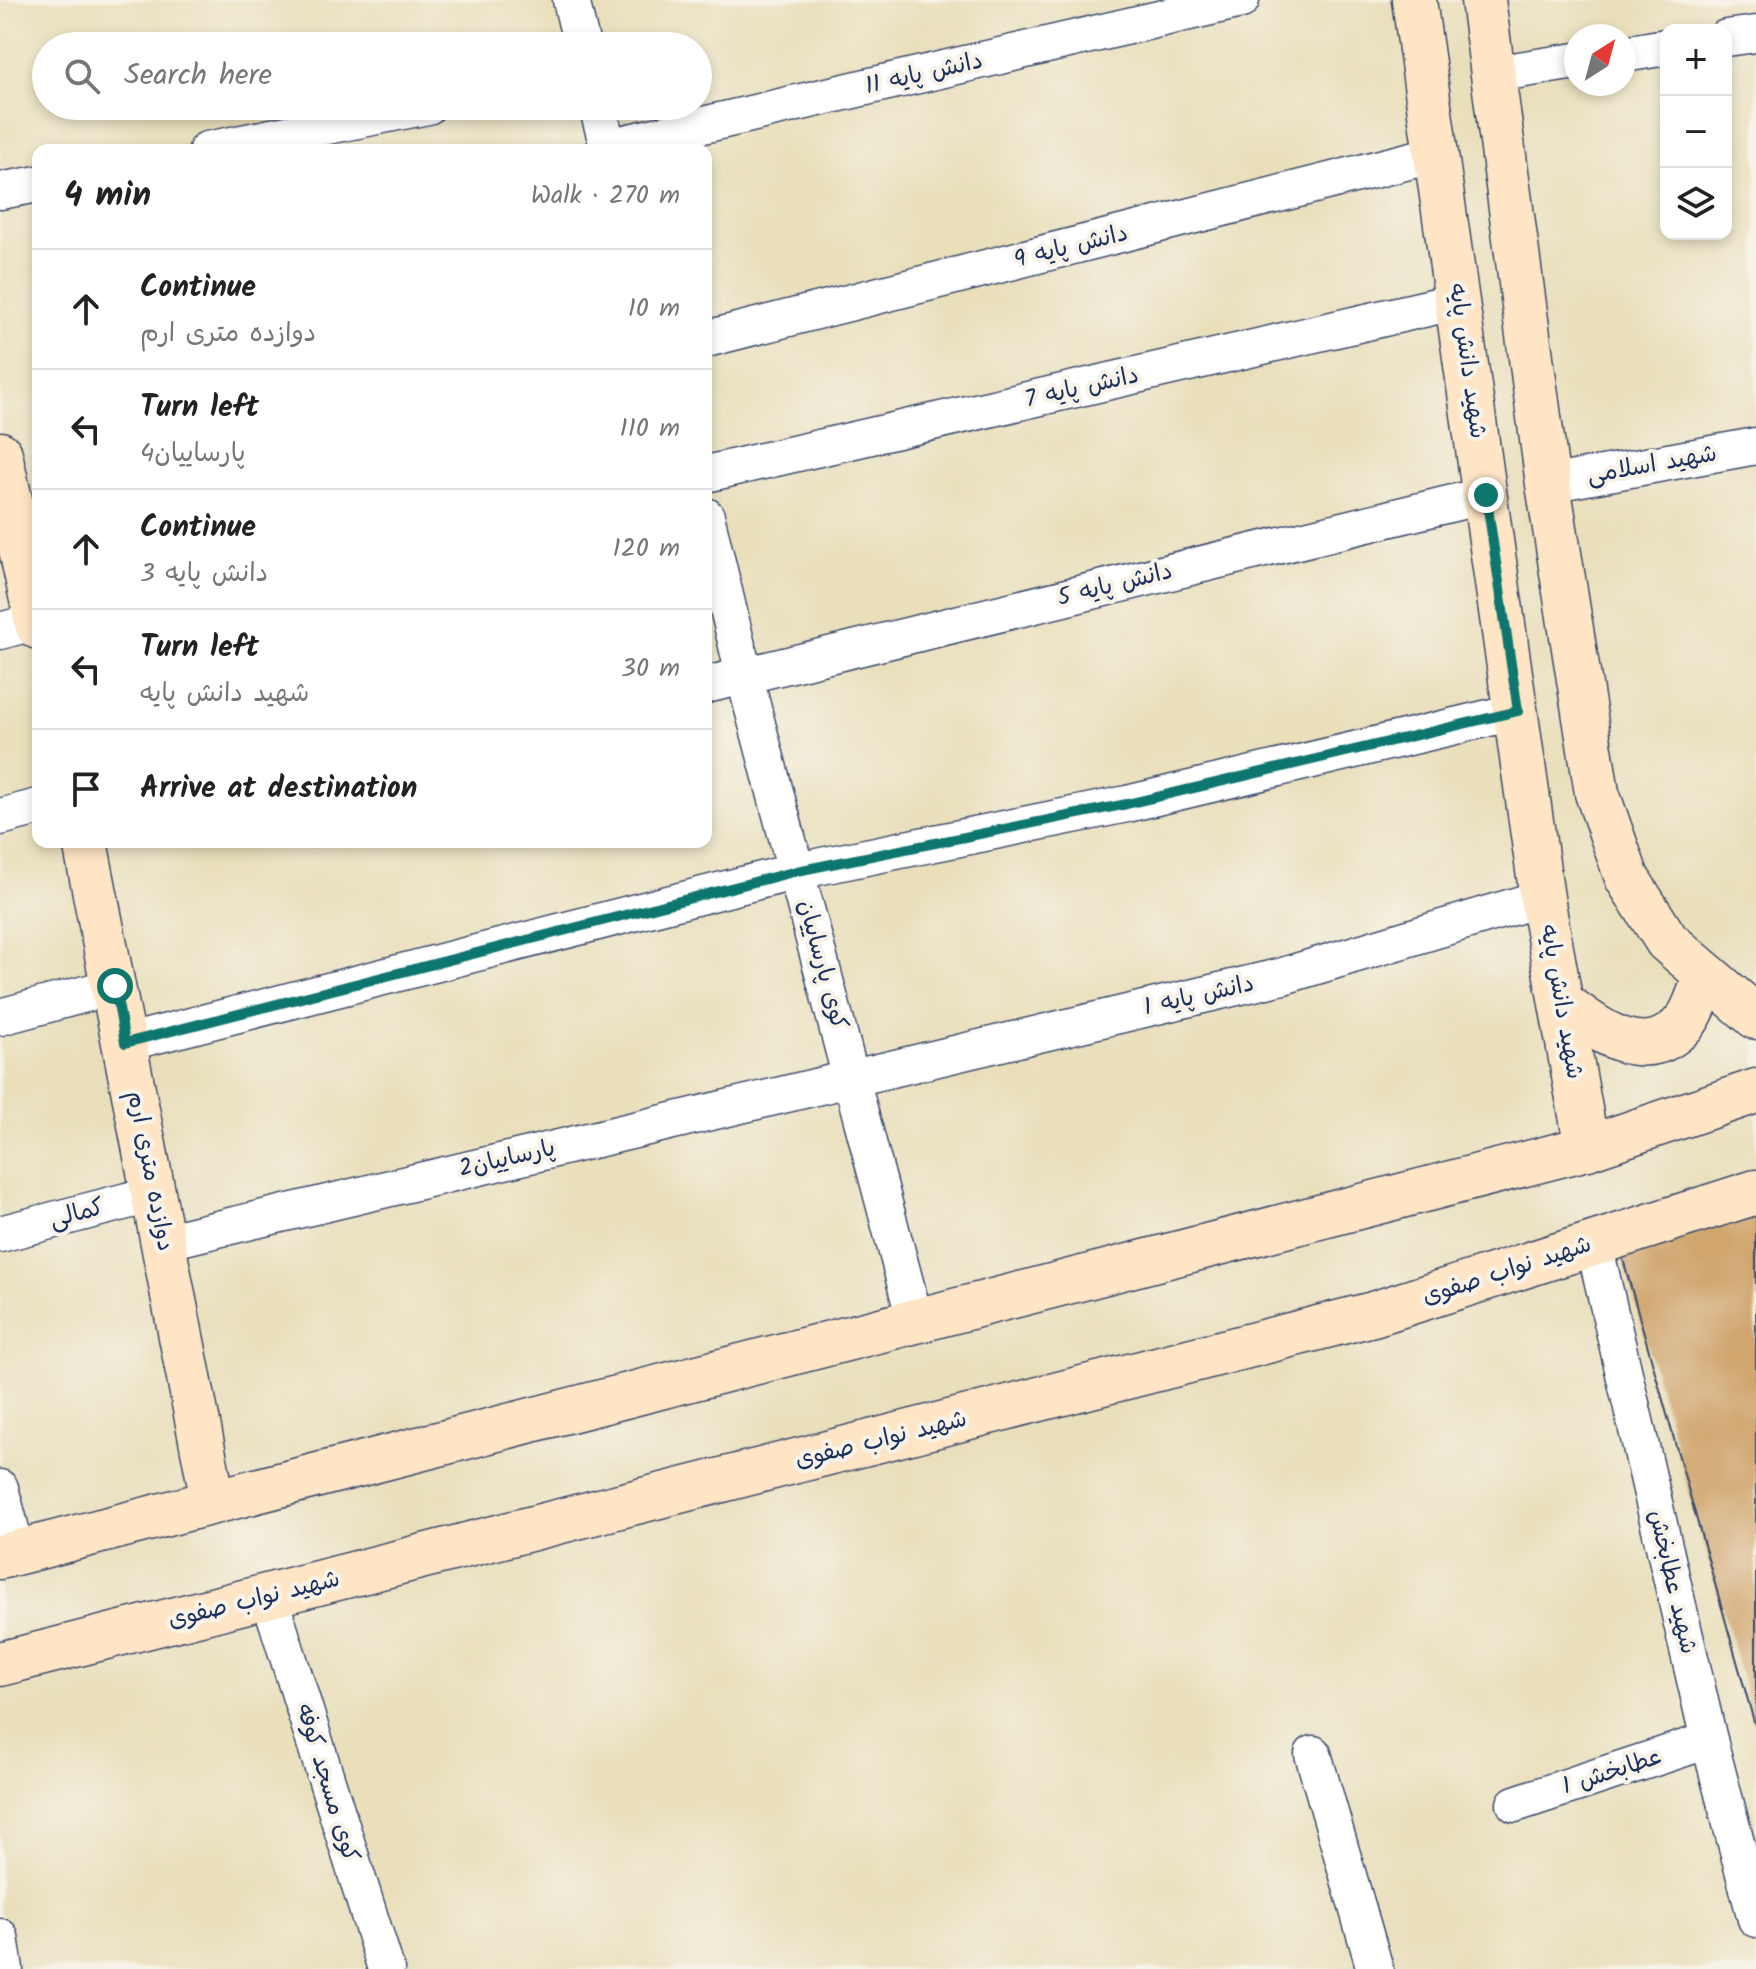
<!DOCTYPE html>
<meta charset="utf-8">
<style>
:root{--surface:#fff;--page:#f6f6f6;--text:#222;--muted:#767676;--line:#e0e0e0}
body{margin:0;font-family:Kalam,"Playpen Sans Arabic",sans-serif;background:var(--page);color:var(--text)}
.controls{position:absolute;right:24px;top:24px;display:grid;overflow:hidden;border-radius:16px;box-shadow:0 4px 12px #0003}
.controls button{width:72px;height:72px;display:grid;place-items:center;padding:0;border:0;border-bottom:2px solid var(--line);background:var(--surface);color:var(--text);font:40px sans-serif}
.compass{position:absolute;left:1564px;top:24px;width:72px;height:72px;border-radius:50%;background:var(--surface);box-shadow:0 4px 12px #0003;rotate:36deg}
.stop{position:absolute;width:24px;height:24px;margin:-18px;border:6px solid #0f766e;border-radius:50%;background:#fff}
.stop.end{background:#0f766e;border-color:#fff;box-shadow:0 2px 8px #0008}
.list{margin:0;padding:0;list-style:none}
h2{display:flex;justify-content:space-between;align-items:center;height:104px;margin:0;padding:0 32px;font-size:34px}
h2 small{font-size:26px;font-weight:400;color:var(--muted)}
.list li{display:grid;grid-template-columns:52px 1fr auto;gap:24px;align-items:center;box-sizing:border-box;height:120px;padding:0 32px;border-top:2px solid var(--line)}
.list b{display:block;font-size:30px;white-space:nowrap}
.list p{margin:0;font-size:26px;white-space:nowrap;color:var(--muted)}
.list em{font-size:26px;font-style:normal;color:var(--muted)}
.icon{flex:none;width:44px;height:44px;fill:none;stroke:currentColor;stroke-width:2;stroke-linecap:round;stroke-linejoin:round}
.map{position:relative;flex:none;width:1756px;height:1969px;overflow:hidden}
.search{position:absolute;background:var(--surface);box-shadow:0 4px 12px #0003;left:32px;top:32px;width:680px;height:88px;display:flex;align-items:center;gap:20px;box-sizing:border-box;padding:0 28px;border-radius:44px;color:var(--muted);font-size:30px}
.panel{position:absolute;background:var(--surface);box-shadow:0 4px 12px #0003;left:32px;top:144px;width:680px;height:704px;border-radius:16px}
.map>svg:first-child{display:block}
</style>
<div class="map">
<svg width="1756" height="1969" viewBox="0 0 1756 1969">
<rect width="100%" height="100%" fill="#f7f3e8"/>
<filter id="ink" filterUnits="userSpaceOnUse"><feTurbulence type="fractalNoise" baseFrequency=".0125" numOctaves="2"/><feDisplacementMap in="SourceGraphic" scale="16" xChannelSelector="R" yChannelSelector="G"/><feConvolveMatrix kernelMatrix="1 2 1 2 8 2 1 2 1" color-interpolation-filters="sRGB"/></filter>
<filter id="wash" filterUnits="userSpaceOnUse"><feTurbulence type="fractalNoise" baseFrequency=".006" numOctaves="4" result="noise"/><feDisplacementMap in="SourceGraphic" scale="32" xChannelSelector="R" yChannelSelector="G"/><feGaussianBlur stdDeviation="1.8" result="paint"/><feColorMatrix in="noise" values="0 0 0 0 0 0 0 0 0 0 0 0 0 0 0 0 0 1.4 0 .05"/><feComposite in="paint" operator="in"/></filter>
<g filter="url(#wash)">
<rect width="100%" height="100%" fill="#e9dfbb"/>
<g id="blocks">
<path fill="#d0a56e" d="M 1756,1203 L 1756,1725 L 1755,1725 L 1619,1245 Z"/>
</g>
</g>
<g filter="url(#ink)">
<use href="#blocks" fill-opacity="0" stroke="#3a496c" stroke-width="2"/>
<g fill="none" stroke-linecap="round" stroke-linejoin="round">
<defs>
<g id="street">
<path d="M 571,0 L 582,46"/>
<path d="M 1726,38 L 1756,34"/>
<path d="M 1624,54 L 1666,47"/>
<path d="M 1493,74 L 1576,61"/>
<path d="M 597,106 L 609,150"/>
<path d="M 608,147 L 1241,0"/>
<path d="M 207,150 L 428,106"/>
<path d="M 0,191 L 38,184"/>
<path d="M 706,339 L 1436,154"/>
<path d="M 706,474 L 1458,301"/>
<path d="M 1548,484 L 1756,446"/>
<path d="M 706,516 L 744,675 L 915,1320"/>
<path d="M 0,631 L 37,621"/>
<path d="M 706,685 L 1486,495"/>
<path d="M 0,817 L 38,807"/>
<path d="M 0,1017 L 115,986"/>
<path d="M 125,1043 L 797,871 L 1127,804 L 1518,711"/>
<path d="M 0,1234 L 154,1194"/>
<path d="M 163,1242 L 1283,976 L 1542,898"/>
<path d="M 1594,1244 L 1709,1740 L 1756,1919"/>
<path d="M 0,1488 L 17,1552"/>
<path d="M 269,1596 L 386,1969"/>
<path d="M 1313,1754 L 1375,1969"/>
<path d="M 1515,1804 L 1709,1740"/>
<path d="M 0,1937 L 5,1969"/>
</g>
<g id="secondary">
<path d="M 1414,0 L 1542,898 L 1587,1148"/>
<path d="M 1483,0 L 1548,484 L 1597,793 L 1627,878 L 1667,941 L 1756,1017"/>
<path d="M 0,454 L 38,627"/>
<path d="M 85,842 L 213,1501"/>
<path d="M 1562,1003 C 1598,1030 1646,1068 1685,1022 C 1695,1010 1700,990 1705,977"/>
<path d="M 0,1557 L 1587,1148 L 1756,1091"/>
<path d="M 0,1664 L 1373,1314 L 1756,1192"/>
</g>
</defs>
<use href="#street" stroke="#3a496c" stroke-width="39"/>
<use href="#secondary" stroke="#3a496c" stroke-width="47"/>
<use href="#street" stroke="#fff" stroke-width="36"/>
<use href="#secondary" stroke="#fde5c5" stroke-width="44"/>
</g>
</g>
<g fill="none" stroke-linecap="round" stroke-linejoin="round" filter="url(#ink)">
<path stroke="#0f766e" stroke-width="10" d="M 115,986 L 125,1043 L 797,871 L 1127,804 L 1518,711 L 1486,495"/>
</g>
<g text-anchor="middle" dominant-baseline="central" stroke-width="8" stroke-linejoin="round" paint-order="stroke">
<g font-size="24" fill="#1b2f5e" stroke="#f7f3e8">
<text transform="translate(924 74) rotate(-13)">دانش پایه 11</text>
<text transform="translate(1071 247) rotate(-14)">دانش پایه 9</text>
<text transform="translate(1467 361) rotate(82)">شهید دانش پایه</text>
<text transform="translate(1082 388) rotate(-13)">دانش پایه 7</text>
<text transform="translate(1652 465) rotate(-10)">شهید اسلامی</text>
<text transform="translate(1115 585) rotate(-14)">دانش پایه 5</text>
<text transform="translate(822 965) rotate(75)">کوی پارساییان</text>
<text transform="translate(1199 996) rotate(-13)">دانش پایه 1</text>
<text transform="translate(1561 1002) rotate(80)">شهید دانش پایه</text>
<text transform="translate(507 1159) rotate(-13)">پارساییان2</text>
<text transform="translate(150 1171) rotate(79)">دوازده متری ارم</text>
<text transform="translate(77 1214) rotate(-15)">کمالی</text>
<text transform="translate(1507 1271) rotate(-18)">شهید نواب صفوی</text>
<text transform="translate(881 1440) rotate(-14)">شهید نواب صفوی</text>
<text transform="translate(1672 1582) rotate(77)">شهید عطابخش</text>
<text transform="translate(254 1600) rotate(-14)">شهید نواب صفوی</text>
<text transform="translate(1612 1772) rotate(-18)">عطابخش 1</text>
<text transform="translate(327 1783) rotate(73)">کوی مسجد کوفه</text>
</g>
</g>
</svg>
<div class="controls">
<button>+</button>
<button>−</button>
<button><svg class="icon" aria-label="layers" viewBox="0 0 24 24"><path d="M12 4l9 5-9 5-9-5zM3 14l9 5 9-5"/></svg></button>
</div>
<svg class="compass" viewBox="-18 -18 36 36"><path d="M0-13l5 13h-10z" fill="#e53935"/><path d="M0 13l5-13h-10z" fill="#767676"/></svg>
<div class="stop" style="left:115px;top:986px"></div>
<div class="stop end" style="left:1486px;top:495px"></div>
<div class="search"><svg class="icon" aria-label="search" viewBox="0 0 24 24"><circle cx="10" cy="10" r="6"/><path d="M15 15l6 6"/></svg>Search here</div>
<section class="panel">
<h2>4 min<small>Walk · 270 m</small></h2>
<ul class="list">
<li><svg class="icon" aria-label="ahead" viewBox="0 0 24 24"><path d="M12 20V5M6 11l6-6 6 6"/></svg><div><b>Continue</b><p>دوازده متری ارم</p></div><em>10 m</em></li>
<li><svg class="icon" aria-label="left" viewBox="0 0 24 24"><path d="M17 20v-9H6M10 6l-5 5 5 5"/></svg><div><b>Turn left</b><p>پارساییان4</p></div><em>110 m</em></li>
<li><svg class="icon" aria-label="ahead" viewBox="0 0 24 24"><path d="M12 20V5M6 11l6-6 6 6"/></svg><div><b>Continue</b><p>دانش پایه 3</p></div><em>120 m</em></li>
<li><svg class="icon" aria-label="left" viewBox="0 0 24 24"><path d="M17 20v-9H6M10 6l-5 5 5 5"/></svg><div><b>Turn left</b><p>شهید دانش پایه</p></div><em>30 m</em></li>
<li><svg class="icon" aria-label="arrive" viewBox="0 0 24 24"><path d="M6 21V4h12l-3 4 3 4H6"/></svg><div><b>Arrive at destination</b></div></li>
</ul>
</section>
</div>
